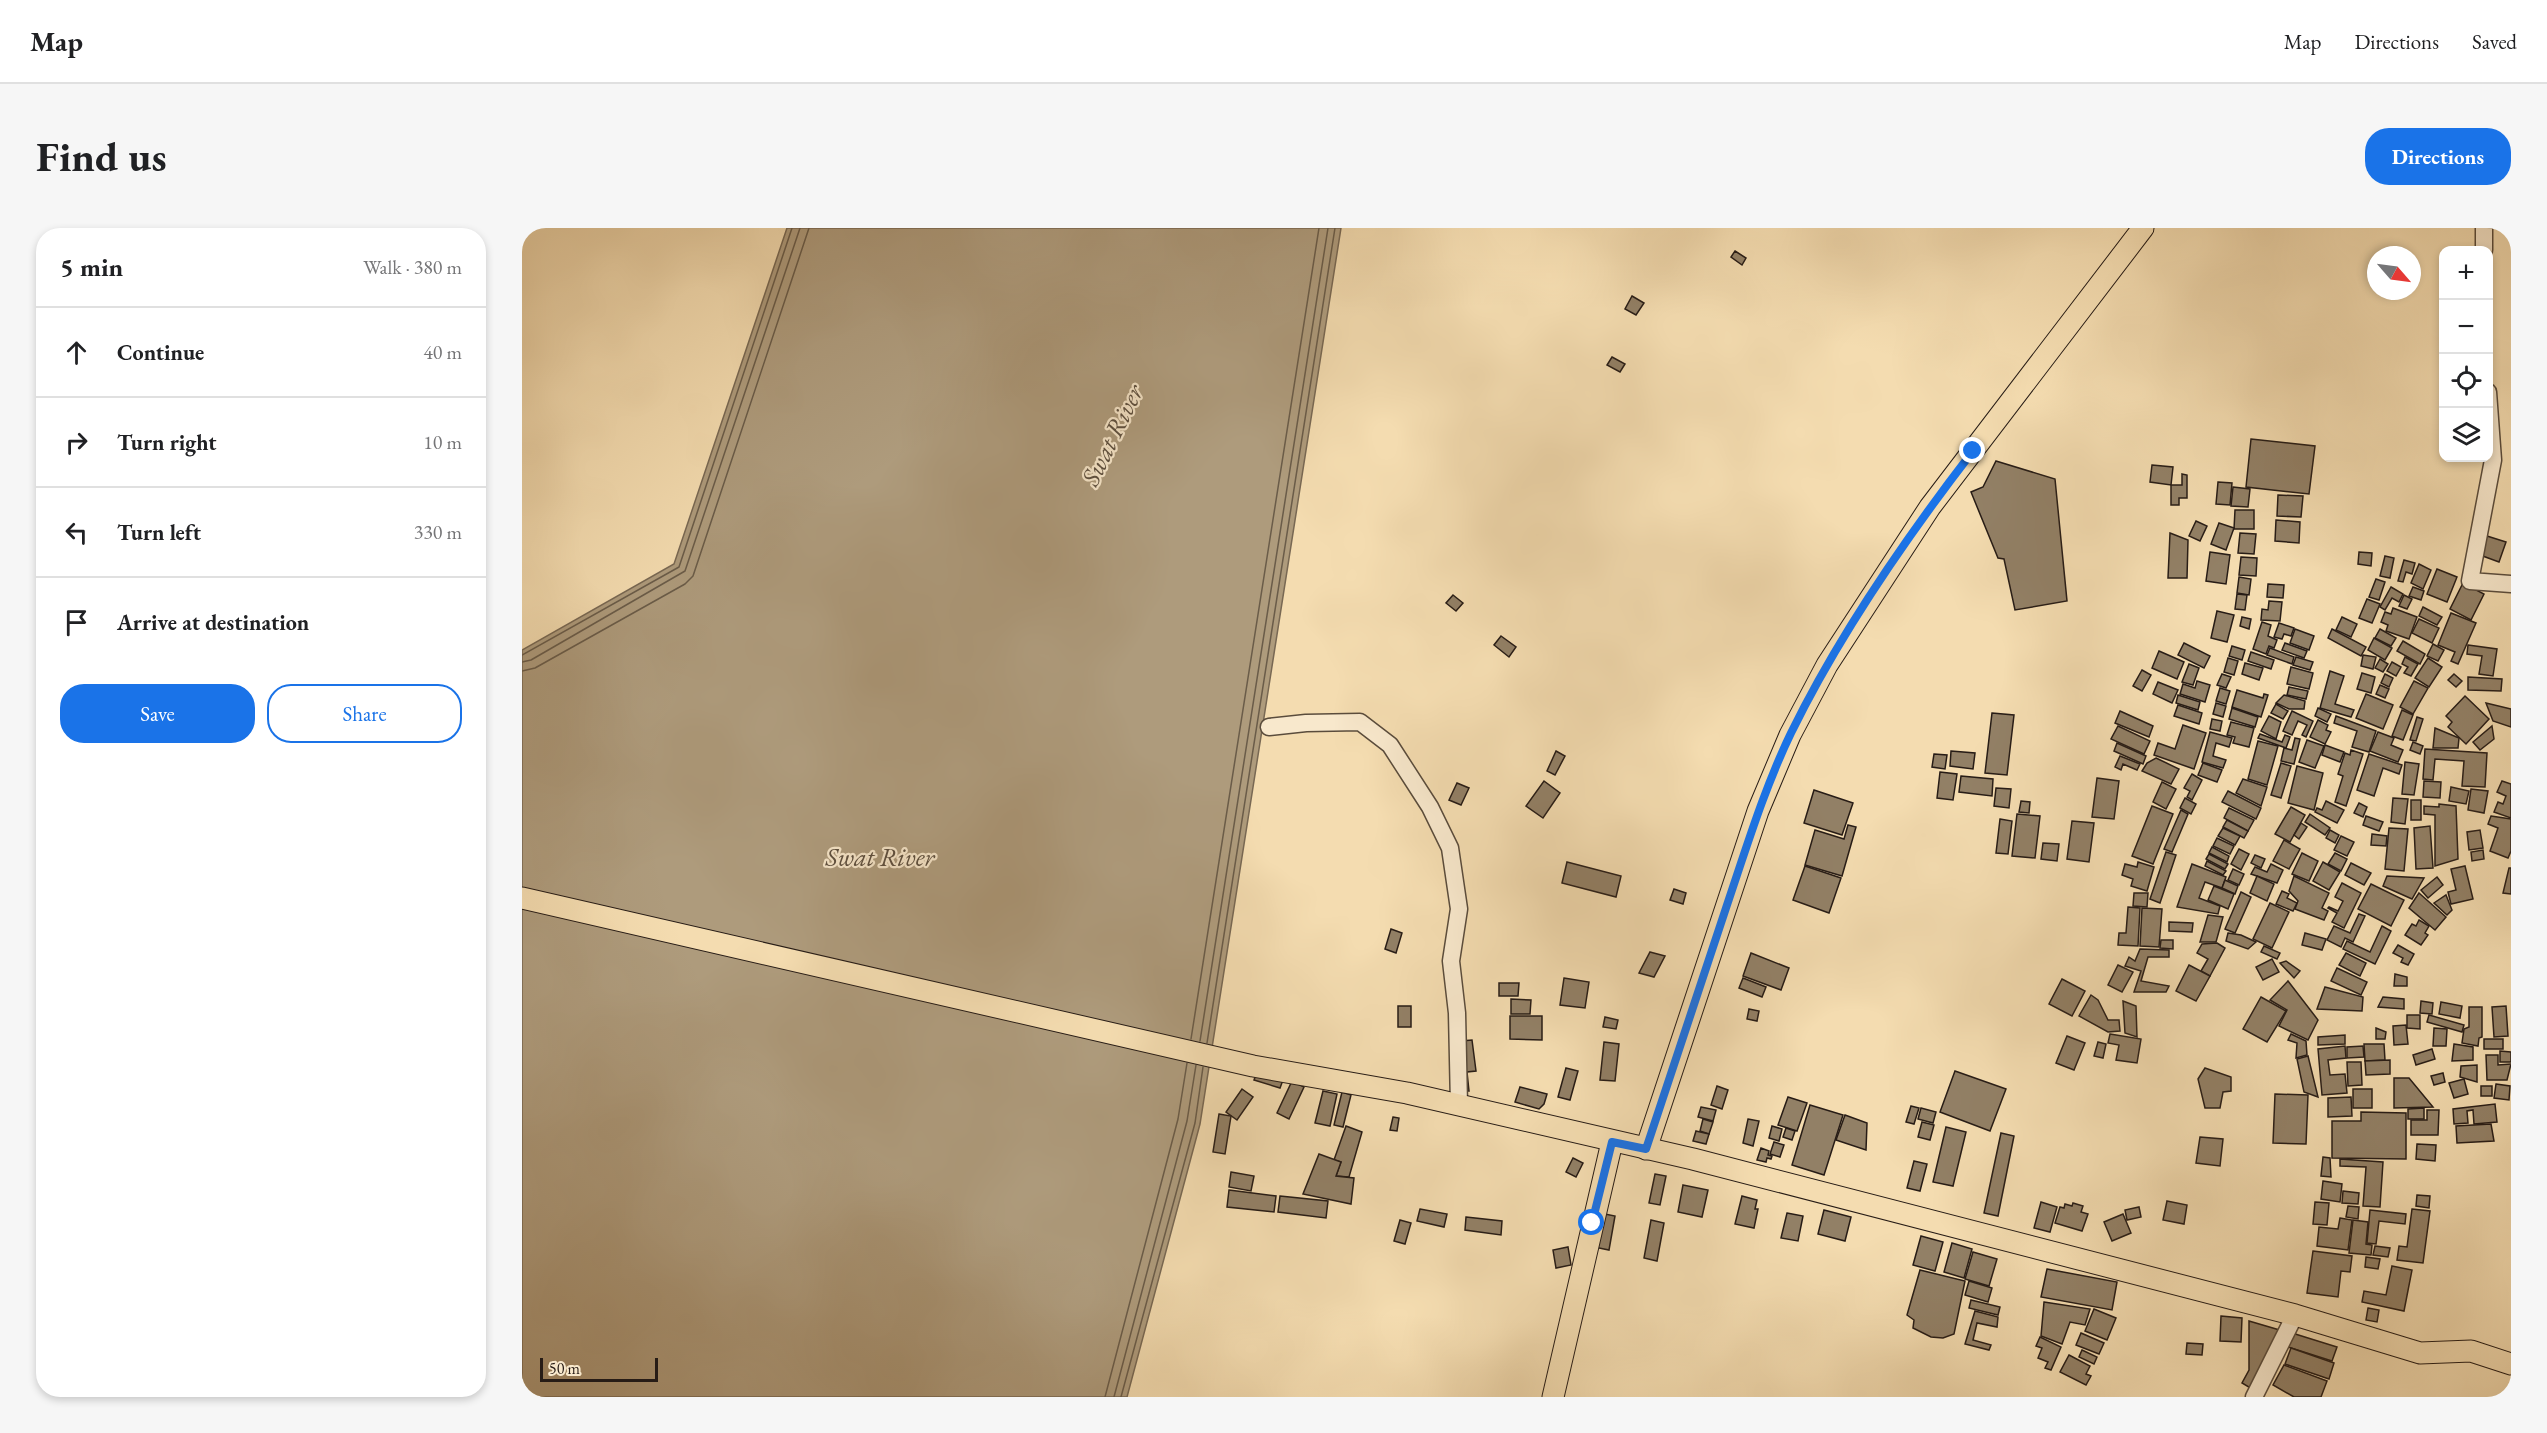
<!DOCTYPE html>
<meta charset="utf-8">
<style>
:root{--surface:#fff;--page:#f6f6f6;--text:#202124;--muted:#757577;--line:#e0e0e0;--accent:#1a73e8}
body{margin:0;font-family:"EB Garamond",serif;background:var(--page);color:var(--text)}
.controls{position:absolute;right:18px;top:18px;display:grid;overflow:hidden;border-radius:12px;box-shadow:0 3px 9px #0003}
.controls button{width:54px;height:54px;display:grid;place-items:center;padding:0;border:0;border-bottom:2px solid var(--line);background:var(--surface);color:var(--text);font:30px sans-serif}
.compass{position:absolute;left:1845px;top:18px;width:54px;height:54px;border-radius:50%;background:var(--surface);box-shadow:0 3px 9px #0003;rotate:118deg}
.scale{position:absolute;left:18px;bottom:15px;width:118px;box-sizing:border-box;padding-left:6px;border:3px solid #271c16;border-top:0;font-size:16px;line-height:21px;white-space:nowrap;color:#271c16;-webkit-text-stroke:4px #f8e8cc;paint-order:stroke}
.stop{position:absolute;width:18px;height:18px;margin:-14px;border:4px solid #1a73e8;border-radius:50%;background:#fff}
.stop.end{background:#1a73e8;border-color:#fff;box-shadow:0 2px 6px #0008}
.list{margin:0;padding:0;list-style:none}
h2{display:flex;justify-content:space-between;align-items:center;height:78px;margin:0;padding:0 24px;font-size:26px}
h2 small{font-size:20px;font-weight:400;color:var(--muted)}
.list li{display:grid;grid-template-columns:39px 1fr auto;gap:18px;align-items:center;box-sizing:border-box;height:90px;padding:0 24px;border-top:2px solid var(--line)}
.list b{display:block;font-size:22px;white-space:nowrap}
.list em{font-size:20px;font-style:normal;color:var(--muted)}
.actions{display:flex;gap:12px;padding:18px 24px}
.actions a{flex:1;padding:14px 0;border:2px solid var(--accent);border-radius:24px;text-align:center;font-size:21px;color:var(--accent)}
.actions .main{background:var(--accent);color:#fff}
.icon{flex:none;width:33px;height:33px;fill:none;stroke:currentColor;stroke-width:2;stroke-linecap:round;stroke-linejoin:round}
.map{position:relative;flex:none;width:1989px;height:1169px;overflow:hidden;border-radius:24px}
header{display:flex;align-items:center;gap:36px;box-sizing:border-box;height:84px;padding:0 30px;background:var(--surface);border-bottom:2px solid var(--line)}
header strong{font-size:28px}
nav{display:flex;gap:33px;margin-inline-start:auto;font-size:21px}
.intro{display:flex;align-items:center;justify-content:space-between;box-sizing:border-box;height:144px;padding:0 36px}
h1{margin:0;font-size:42px}
.button{padding:15px 27px;border-radius:24px;background:var(--accent);color:#fff;font-size:21px;font-weight:700}
main{display:flex;gap:36px;padding:0 36px}
aside{flex:1;background:var(--surface);border-radius:24px;box-shadow:0 3px 9px #0003}
.map>svg:first-child{display:block}
</style>
<header>
<strong>Map</strong>
<nav><a>Map</a><a>Directions</a><a>Saved</a></nav>
</header>
<div class="intro"><h1>Find us</h1><a class="button">Directions</a></div>
<main>
<aside>
<h2>5 min<small>Walk · 380 m</small></h2>
<ul class="list">
<li><svg class="icon" aria-label="ahead" viewBox="0 0 24 24"><path d="M12 20V5M6 11l6-6 6 6"/></svg><div><b>Continue</b></div><em>40 m</em></li>
<li><svg class="icon" aria-label="right" viewBox="0 0 24 24"><path d="M7 20v-9h11M14 6l5 5-5 5"/></svg><div><b>Turn right</b></div><em>10 m</em></li>
<li><svg class="icon" aria-label="left" viewBox="0 0 24 24"><path d="M17 20v-9H6M10 6l-5 5 5 5"/></svg><div><b>Turn left</b></div><em>330 m</em></li>
<li><svg class="icon" aria-label="arrive" viewBox="0 0 24 24"><path d="M6 21V4h12l-3 4 3 4H6"/></svg><div><b>Arrive at destination</b></div></li>
</ul>
<div class="actions"><a class="main">Save</a><a>Share</a></div>
</aside>
<div class="map">
<svg width="1989" height="1169" viewBox="0 0 1989 1169">
<rect width="100%" height="100%" fill="#f4dcb0"/>
<filter id="stains"><feTurbulence type="fractalNoise" baseFrequency=".00333" numOctaves="4"/><feColorMatrix values="0 0 0 0 .2 0 0 0 0 .09 0 0 0 0 .02 0 0 0 .5 -.17"/></filter>
<radialGradient id="worn" r=".72"><stop offset=".6" stop-color="#630" stop-opacity="0"/><stop offset="1" stop-color="#630" stop-opacity=".3"/></radialGradient>
<path fill="#ae9b7c" stroke="#786853" stroke-width="1.5" d="M 265,0 L 819,0 L 678,896 L 605,1169 L 0,1169 L 0,422 L 152,336 Z"/>
<g fill="none" stroke-linecap="round" stroke-linejoin="round">
<g stroke="#6a5c49" stroke-width="1.5">
<path d="M 0,427 L 157,339 L 270,0"/>
<path d="M 0,434 L 9,432 L 163,343 L 278,0"/>
<path d="M 0,443 L 13,440 L 163,356 L 171,348 L 287,0"/>
<path d="M 669,811 L 797,0"/>
<path d="M 678,813 L 806,0"/>
<path d="M 685,815 L 813,0"/>
<path d="M 583,1169 L 656,891 L 665,835"/>
<path d="M 592,1169 L 665,893 L 674,837"/>
<path d="M 599,1169 L 673,895 L 681,839"/>
</g>
</g>
<g fill="#928066" stroke="#271c16" stroke-width="1.5">
<path d="M 1213,23 L 1224,30 L 1220,37 L 1209,29 Z"/>
<path d="M 1110,68 L 1122,75 L 1114,87 L 1103,81 Z"/>
<path d="M 1090,129 L 1103,136 L 1098,144 L 1085,137 Z"/>
<path d="M 1729,211 L 1793,218 L 1787,266 L 1724,259 Z"/>
<path d="M 1474,233 L 1533,251 L 1545,373 L 1493,382 L 1482,331 L 1476,330 L 1449,264 L 1461,259 Z"/>
<path d="M 1630,237 L 1651,239 L 1649,257 L 1628,254 Z"/>
<path d="M 1660,246 L 1665,247 L 1665,270 L 1657,270 L 1657,277 L 1649,277 L 1649,257 L 1660,257 Z"/>
<path d="M 1696,254 L 1710,255 L 1708,277 L 1694,276 Z"/>
<path d="M 1711,259 L 1728,261 L 1726,279 L 1709,278 Z"/>
<path d="M 1756,267 L 1781,268 L 1779,289 L 1755,288 Z"/>
<path d="M 1713,282 L 1732,282 L 1732,301 L 1712,301 Z"/>
<path d="M 1754,292 L 1778,294 L 1777,315 L 1753,313 Z"/>
<path d="M 1674,293 L 1685,298 L 1678,313 L 1667,308 Z"/>
<path d="M 1697,295 L 1712,300 L 1704,322 L 1689,316 Z"/>
<path d="M 1648,305 L 1666,312 L 1665,350 L 1646,350 Z"/>
<path d="M 1718,305 L 1734,306 L 1732,326 L 1716,325 Z"/>
<path d="M 1965,308 L 1984,314 L 1977,334 L 1958,327 Z"/>
<path d="M 1688,324 L 1708,327 L 1704,356 L 1684,353 Z"/>
<path d="M 1837,324 L 1850,325 L 1849,338 L 1836,336 Z"/>
<path d="M 1863,328 L 1872,330 L 1868,350 L 1858,348 Z"/>
<path d="M 1719,329 L 1735,330 L 1734,348 L 1717,347 Z"/>
<path d="M 1882,332 L 1893,335 L 1890,346 L 1884,344 L 1881,354 L 1876,353 Z"/>
<path d="M 1897,336 L 1909,342 L 1901,361 L 1889,355 Z"/>
<path d="M 1915,341 L 1935,349 L 1925,374 L 1905,366 Z"/>
<path d="M 1717,349 L 1729,351 L 1727,367 L 1715,365 Z"/>
<path d="M 1854,351 L 1863,354 L 1857,372 L 1847,369 Z"/>
<path d="M 1941,355 L 1962,366 L 1949,392 L 1928,381 Z"/>
<path d="M 1746,356 L 1762,357 L 1761,370 L 1745,369 Z"/>
<path d="M 1869,359 L 1881,366 L 1877,374 L 1870,370 L 1863,382 L 1858,379 Z"/>
<path d="M 1891,359 L 1902,363 L 1899,372 L 1887,368 Z"/>
<path d="M 1715,366 L 1725,367 L 1723,382 L 1713,381 Z"/>
<path d="M 931,367 L 941,375 L 934,383 L 924,375 Z"/>
<path d="M 1882,367 L 1890,371 L 1885,381 L 1877,378 Z"/>
<path d="M 1845,371 L 1858,376 L 1850,395 L 1837,390 Z"/>
<path d="M 1747,373 L 1760,374 L 1758,393 L 1739,392 L 1740,381 L 1746,382 Z"/>
<path d="M 1901,379 L 1920,389 L 1915,397 L 1897,388 Z"/>
<path d="M 1871,380 L 1895,389 L 1887,411 L 1864,403 L 1866,397 L 1859,394 L 1863,384 L 1869,386 Z"/>
<path d="M 1695,383 L 1712,387 L 1705,414 L 1689,410 Z"/>
<path d="M 1929,385 L 1954,395 L 1936,436 L 1929,433 L 1933,424 L 1916,417 Z"/>
<path d="M 1720,389 L 1729,391 L 1727,401 L 1718,398 Z"/>
<path d="M 1820,389 L 1835,396 L 1829,409 L 1814,402 Z"/>
<path d="M 1897,391 L 1917,400 L 1910,415 L 1890,405 Z"/>
<path d="M 1740,394 L 1749,397 L 1746,408 L 1755,412 L 1752,420 L 1747,418 L 1744,426 L 1731,421 Z"/>
<path d="M 1757,395 L 1772,400 L 1769,408 L 1762,406 L 1760,411 L 1752,409 Z"/>
<path d="M 1773,401 L 1792,408 L 1787,422 L 1768,415 Z"/>
<path d="M 1810,401 L 1844,419 L 1839,428 L 1806,410 Z"/>
<path d="M 1858,401 L 1874,410 L 1869,418 L 1853,410 Z"/>
<path d="M 979,408 L 994,419 L 987,429 L 972,417 Z"/>
<path d="M 1852,410 L 1870,420 L 1863,432 L 1846,422 Z"/>
<path d="M 1881,413 L 1903,426 L 1898,436 L 1875,423 Z"/>
<path d="M 1662,415 L 1688,428 L 1682,440 L 1656,427 Z"/>
<path d="M 1763,415 L 1785,423 L 1782,430 L 1760,422 Z"/>
<path d="M 1911,416 L 1922,422 L 1916,433 L 1905,428 Z"/>
<path d="M 1946,417 L 1975,421 L 1971,448 L 1957,446 L 1960,428 L 1945,426 Z"/>
<path d="M 1710,418 L 1723,422 L 1720,432 L 1707,428 Z"/>
<path d="M 1748,420 L 1772,429 L 1770,436 L 1745,427 Z"/>
<path d="M 1637,423 L 1662,434 L 1655,451 L 1630,440 Z"/>
<path d="M 1729,424 L 1752,432 L 1749,441 L 1726,433 Z"/>
<path d="M 1841,427 L 1854,429 L 1851,441 L 1839,438 Z"/>
<path d="M 1774,429 L 1791,434 L 1788,442 L 1771,437 Z"/>
<path d="M 1883,429 L 1896,436 L 1889,448 L 1882,445 L 1886,439 L 1880,436 Z"/>
<path d="M 1706,430 L 1716,433 L 1712,447 L 1702,444 Z"/>
<path d="M 1906,430 L 1920,439 L 1907,459 L 1893,450 Z"/>
<path d="M 1858,431 L 1866,436 L 1861,444 L 1853,440 Z"/>
<path d="M 1870,434 L 1879,439 L 1874,448 L 1865,443 Z"/>
<path d="M 1723,435 L 1741,440 L 1737,452 L 1720,446 Z"/>
<path d="M 1667,436 L 1677,440 L 1671,457 L 1660,454 Z"/>
<path d="M 1769,439 L 1791,445 L 1787,461 L 1765,456 Z"/>
<path d="M 1620,442 L 1629,447 L 1620,463 L 1611,458 Z"/>
<path d="M 1808,443 L 1822,448 L 1813,476 L 1832,482 L 1829,489 L 1798,480 Z"/>
<path d="M 1840,445 L 1853,449 L 1849,465 L 1835,461 Z"/>
<path d="M 1700,446 L 1709,449 L 1704,460 L 1695,457 Z"/>
<path d="M 1863,446 L 1871,450 L 1867,459 L 1859,455 Z"/>
<path d="M 1932,446 L 1940,453 L 1934,459 L 1926,452 Z"/>
<path d="M 1946,449 L 1980,451 L 1979,463 L 1946,462 Z"/>
<path d="M 1675,453 L 1688,457 L 1683,474 L 1658,466 L 1661,456 L 1673,460 Z"/>
<path d="M 1892,453 L 1906,460 L 1891,486 L 1878,479 Z"/>
<path d="M 1636,454 L 1656,462 L 1650,475 L 1631,466 Z"/>
<path d="M 1858,457 L 1867,461 L 1863,470 L 1854,466 Z"/>
<path d="M 1767,459 L 1786,463 L 1784,471 L 1765,467 Z"/>
<path d="M 1698,460 L 1708,463 L 1704,476 L 1694,473 Z"/>
<path d="M 1715,462 L 1741,470 L 1742,466 L 1746,467 L 1739,489 L 1710,479 Z"/>
<path d="M 1844,466 L 1871,477 L 1861,501 L 1834,490 Z"/>
<path d="M 1656,467 L 1678,474 L 1676,482 L 1654,475 Z"/>
<path d="M 1762,467 L 1783,473 L 1782,481 L 1767,481 L 1754,475 Z"/>
<path d="M 1943,468 L 1967,491 L 1944,516 L 1926,499 L 1930,494 L 1924,488 Z"/>
<path d="M 1694,475 L 1704,478 L 1701,489 L 1691,486 Z"/>
<path d="M 1964,475 L 1989,481 L 1989,499 L 1971,493 Z"/>
<path d="M 1754,476 L 1766,483 L 1761,491 L 1749,485 Z"/>
<path d="M 1656,477 L 1680,485 L 1677,496 L 1652,488 Z"/>
<path d="M 1710,480 L 1736,489 L 1733,499 L 1707,491 Z"/>
<path d="M 1796,480 L 1809,486 L 1805,494 L 1793,488 Z"/>
<path d="M 1880,482 L 1891,487 L 1881,512 L 1870,508 Z"/>
<path d="M 1598,483 L 1631,498 L 1627,509 L 1593,495 Z"/>
<path d="M 1770,483 L 1791,493 L 1784,509 L 1780,507 L 1785,497 L 1776,493 L 1770,507 L 1761,503 Z"/>
<path d="M 1470,485 L 1492,487 L 1485,547 L 1463,545 Z"/>
<path d="M 1747,488 L 1759,494 L 1754,511 L 1739,503 Z"/>
<path d="M 1814,488 L 1854,503 L 1847,524 L 1830,519 L 1835,503 L 1812,495 Z"/>
<path d="M 1895,489 L 1901,491 L 1894,513 L 1888,512 Z"/>
<path d="M 1690,491 L 1700,493 L 1698,503 L 1688,501 Z"/>
<path d="M 1796,492 L 1806,497 L 1804,502 L 1809,504 L 1803,516 L 1788,509 Z"/>
<path d="M 1709,494 L 1732,500 L 1727,519 L 1711,515 L 1713,509 L 1705,507 Z"/>
<path d="M 1661,497 L 1684,505 L 1672,541 L 1632,527 L 1636,515 L 1653,521 Z"/>
<path d="M 1596,498 L 1628,513 L 1622,526 L 1589,511 Z"/>
<path d="M 1970,498 L 1972,511 L 1958,522 L 1951,514 Z"/>
<path d="M 1913,500 L 1937,510 L 1936,520 L 1911,520 Z"/>
<path d="M 1688,504 L 1710,510 L 1707,519 L 1694,515 L 1691,528 L 1704,532 L 1701,540 L 1680,534 Z"/>
<path d="M 1856,504 L 1872,510 L 1869,517 L 1881,522 L 1876,534 L 1848,523 Z"/>
<path d="M 1738,506 L 1760,514 L 1763,507 L 1768,509 L 1764,520 L 1736,510 Z"/>
<path d="M 1773,510 L 1778,511 L 1772,536 L 1759,533 L 1762,520 L 1770,522 Z"/>
<path d="M 1785,512 L 1802,518 L 1793,540 L 1777,534 Z"/>
<path d="M 1736,513 L 1756,518 L 1745,557 L 1726,551 Z"/>
<path d="M 1891,514 L 1901,518 L 1898,526 L 1888,522 Z"/>
<path d="M 1595,515 L 1624,528 L 1621,536 L 1592,523 Z"/>
<path d="M 1803,517 L 1822,524 L 1818,534 L 1800,527 Z"/>
<path d="M 1903,521 L 1965,525 L 1963,559 L 1940,558 L 1942,533 L 1913,531 L 1911,552 L 1901,551 Z"/>
<path d="M 1829,522 L 1841,526 L 1824,578 L 1813,574 L 1821,548 L 1816,546 L 1823,525 L 1828,527 Z"/>
<path d="M 1034,523 L 1043,528 L 1033,547 L 1025,543 Z"/>
<path d="M 1429,523 L 1453,525 L 1451,541 L 1428,538 Z"/>
<path d="M 1412,526 L 1425,527 L 1423,541 L 1410,539 Z"/>
<path d="M 1847,526 L 1880,537 L 1877,546 L 1861,540 L 1852,568 L 1835,562 Z"/>
<path d="M 1598,528 L 1618,536 L 1615,542 L 1601,536 L 1599,542 L 1593,539 Z"/>
<path d="M 1634,530 L 1657,541 L 1649,556 L 1620,543 L 1625,535 Z"/>
<path d="M 1883,534 L 1897,536 L 1892,567 L 1880,566 Z"/>
<path d="M 1681,535 L 1700,542 L 1695,554 L 1676,547 Z"/>
<path d="M 1759,535 L 1769,538 L 1759,570 L 1749,567 Z"/>
<path d="M 1775,538 L 1801,545 L 1792,582 L 1766,575 Z"/>
<path d="M 1418,544 L 1435,546 L 1431,572 L 1415,570 Z"/>
<path d="M 1670,546 L 1680,552 L 1670,572 L 1665,569 L 1668,563 L 1662,560 Z"/>
<path d="M 1439,548 L 1471,551 L 1470,568 L 1437,564 Z"/>
<path d="M 1575,550 L 1597,553 L 1592,591 L 1570,589 Z"/>
<path d="M 1721,551 L 1745,559 L 1739,578 L 1714,565 Z"/>
<path d="M 1022,553 L 1038,565 L 1021,590 L 1004,578 Z"/>
<path d="M 1902,553 L 1919,554 L 1918,570 L 1901,569 Z"/>
<path d="M 1980,553 L 1989,556 L 1989,590 L 1972,584 L 1976,574 L 1981,576 L 1984,568 L 1975,564 Z"/>
<path d="M 1640,554 L 1654,561 L 1644,581 L 1631,574 Z"/>
<path d="M 935,555 L 947,560 L 939,577 L 927,572 Z"/>
<path d="M 1929,559 L 1947,563 L 1944,576 L 1927,573 Z"/>
<path d="M 1474,560 L 1489,561 L 1487,580 L 1472,578 Z"/>
<path d="M 1949,561 L 1966,563 L 1962,585 L 1946,582 Z"/>
<path d="M 1292,562 L 1331,575 L 1320,607 L 1282,595 Z"/>
<path d="M 1706,563 L 1739,580 L 1734,591 L 1700,574 Z"/>
<path d="M 1663,570 L 1674,576 L 1669,586 L 1658,580 Z"/>
<path d="M 1871,570 L 1886,571 L 1883,596 L 1869,594 Z"/>
<rect x="1889" y="572" width="10" height="20"/>
<path d="M 1499,573 L 1508,574 L 1507,585 L 1497,584 Z"/>
<path d="M 1804,573 L 1822,582 L 1815,595 L 1793,584 L 1795,580 L 1800,582 Z"/>
<path d="M 1837,575 L 1845,579 L 1841,589 L 1832,585 Z"/>
<path d="M 1917,576 L 1934,578 L 1936,631 L 1913,638 L 1913,587 L 1902,586 L 1902,578 L 1917,579 Z"/>
<path d="M 1630,578 L 1651,586 L 1631,636 L 1610,628 Z"/>
<path d="M 1769,579 L 1783,587 L 1768,614 L 1753,606 Z"/>
<path d="M 1707,580 L 1732,592 L 1726,603 L 1702,590 Z"/>
<path d="M 1659,582 L 1666,586 L 1650,624 L 1642,621 Z"/>
<path d="M 1495,586 L 1518,588 L 1513,630 L 1490,628 Z"/>
<path d="M 1788,586 L 1808,600 L 1803,607 L 1783,594 Z"/>
<path d="M 1844,588 L 1861,594 L 1857,603 L 1841,597 Z"/>
<path d="M 1969,588 L 1989,591 L 1989,623 L 1986,630 L 1968,623 L 1976,600 L 1966,596 Z"/>
<path d="M 1478,591 L 1490,593 L 1486,626 L 1474,625 Z"/>
<path d="M 1705,592 L 1726,603 L 1722,610 L 1701,599 Z"/>
<path d="M 1550,593 L 1572,595 L 1567,634 L 1545,631 Z"/>
<path d="M 1779,595 L 1785,599 L 1777,611 L 1772,607 Z"/>
<path d="M 1326,597 L 1334,599 L 1320,648 L 1283,637 L 1293,602 L 1322,611 Z"/>
<path d="M 1908,598 L 1911,640 L 1894,641 L 1892,600 Z"/>
<path d="M 1701,600 L 1718,608 L 1713,617 L 1696,608 Z"/>
<path d="M 1867,600 L 1886,601 L 1882,643 L 1863,641 Z"/>
<path d="M 1808,602 L 1817,607 L 1813,615 L 1804,610 Z"/>
<path d="M 1958,602 L 1961,620 L 1947,622 L 1945,604 Z"/>
<path d="M 1850,606 L 1865,608 L 1864,618 L 1849,617 Z"/>
<path d="M 1819,608 L 1832,614 L 1825,628 L 1812,622 Z"/>
<path d="M 1695,610 L 1712,618 L 1708,626 L 1691,618 Z"/>
<path d="M 1762,612 L 1778,621 L 1767,641 L 1751,633 Z"/>
<path d="M 1521,615 L 1537,616 L 1535,633 L 1519,631 Z"/>
<path d="M 1690,619 L 1707,628 L 1705,634 L 1687,625 Z"/>
<path d="M 1717,621 L 1727,626 L 1719,642 L 1709,636 Z"/>
<path d="M 1961,622 L 1962,631 L 1950,633 L 1949,624 Z"/>
<path d="M 1644,624 L 1654,627 L 1638,675 L 1628,671 Z"/>
<path d="M 1780,625 L 1796,633 L 1787,653 L 1770,646 Z"/>
<path d="M 1813,625 L 1825,631 L 1819,643 L 1806,636 Z"/>
<path d="M 1687,626 L 1706,636 L 1703,641 L 1684,631 Z"/>
<path d="M 1733,627 L 1743,631 L 1739,640 L 1729,635 Z"/>
<path d="M 1685,633 L 1704,643 L 1701,647 L 1683,638 Z"/>
<path d="M 1045,634 L 1099,648 L 1094,669 L 1040,655 Z"/>
<path d="M 1616,634 L 1632,639 L 1625,663 L 1609,658 L 1611,651 L 1600,647 L 1603,636 L 1615,639 Z"/>
<path d="M 1801,634 L 1818,644 L 1807,662 L 1791,653 Z"/>
<path d="M 1829,635 L 1849,645 L 1842,657 L 1823,647 Z"/>
<path d="M 1670,636 L 1704,649 L 1700,660 L 1683,654 L 1677,670 L 1698,678 L 1696,686 L 1655,679 Z"/>
<path d="M 1749,636 L 1761,642 L 1755,655 L 1729,646 L 1733,639 L 1745,644 Z"/>
<path d="M 1283,638 L 1319,650 L 1307,685 L 1271,672 Z"/>
<path d="M 1943,638 L 1951,671 L 1929,676 L 1926,664 L 1934,662 L 1929,641 Z"/>
<path d="M 1987,640 L 1989,640 L 1989,666 L 1981,665 Z"/>
<path d="M 1711,641 L 1722,646 L 1717,657 L 1706,652 Z"/>
<path d="M 1735,648 L 1752,656 L 1745,673 L 1728,665 Z"/>
<path d="M 1772,648 L 1807,665 L 1800,680 L 1806,683 L 1802,692 L 1773,681 L 1776,673 L 1767,663 Z"/>
<path d="M 1865,648 L 1902,650 L 1890,671 L 1861,658 Z"/>
<path d="M 1915,649 L 1921,657 L 1906,670 L 1899,662 Z"/>
<path d="M 1703,652 L 1716,658 L 1713,666 L 1700,660 Z"/>
<path d="M 1820,655 L 1839,665 L 1822,700 L 1810,694 L 1815,685 L 1806,680 L 1807,679 L 1816,683 L 1821,673 L 1813,669 Z"/>
<path d="M 1849,656 L 1882,672 L 1869,698 L 1836,681 Z"/>
<path d="M 1692,658 L 1712,666 L 1706,681 L 1686,672 Z"/>
<path d="M 1152,661 L 1164,665 L 1161,676 L 1148,672 Z"/>
<path d="M 1760,663 L 1767,666 L 1765,670 L 1775,675 L 1771,683 L 1754,676 Z"/>
<path d="M 1719,664 L 1729,669 L 1713,705 L 1703,701 Z"/>
<path d="M 1612,665 L 1626,665 L 1625,679 L 1611,678 Z"/>
<path d="M 1897,665 L 1924,689 L 1913,702 L 1887,680 Z"/>
<path d="M 1924,667 L 1930,682 L 1925,687 L 1912,675 Z"/>
<path d="M 1748,675 L 1767,684 L 1750,720 L 1731,711 Z"/>
<path d="M 1606,679 L 1618,680 L 1616,718 L 1596,717 L 1597,705 L 1604,705 Z"/>
<path d="M 1620,680 L 1640,681 L 1637,719 L 1618,718 Z"/>
<path d="M 1837,686 L 1843,688 L 1831,714 L 1823,710 L 1819,719 L 1805,712 L 1812,698 L 1828,705 Z"/>
<path d="M 1686,687 L 1701,689 L 1694,714 L 1678,714 Z"/>
<path d="M 1897,692 L 1907,698 L 1903,705 L 1906,707 L 1899,717 L 1883,707 L 1890,696 L 1894,698 Z"/>
<path d="M 1647,694 L 1671,695 L 1670,704 L 1647,703 Z"/>
<path d="M 1860,698 L 1869,703 L 1853,736 L 1821,721 L 1825,713 L 1848,724 Z"/>
<path d="M 869,701 L 880,705 L 874,725 L 863,721 Z"/>
<path d="M 1706,705 L 1719,707 L 1734,714 L 1726,721 L 1704,713 Z"/>
<path d="M 1783,705 L 1804,711 L 1800,722 L 1780,717 Z"/>
<path d="M 1639,712 L 1651,712 L 1651,721 L 1638,720 Z"/>
<path d="M 1695,715 L 1703,720 L 1688,748 L 1679,743 L 1686,731 L 1675,725 L 1680,716 Z"/>
<path d="M 1876,717 L 1892,726 L 1886,737 L 1879,734 L 1881,730 L 1871,725 Z"/>
<path d="M 1742,718 L 1758,725 L 1755,731 L 1739,724 Z"/>
<path d="M 1618,721 L 1647,722 L 1647,729 L 1626,729 L 1619,753 L 1647,758 L 1644,764 L 1612,764 L 1619,743 L 1603,738 L 1607,729 L 1613,733 Z"/>
<path d="M 1128,724 L 1143,728 L 1132,749 L 1117,745 Z"/>
<path d="M 1229,725 L 1267,740 L 1259,762 L 1221,748 Z"/>
<path d="M 1824,725 L 1844,735 L 1838,748 L 1817,737 Z"/>
<path d="M 1750,731 L 1757,744 L 1741,752 L 1734,739 Z"/>
<path d="M 1764,733 L 1778,743 L 1772,750 L 1758,735 Z"/>
<path d="M 1596,737 L 1611,744 L 1600,764 L 1586,757 Z"/>
<path d="M 1667,737 L 1688,748 L 1674,773 L 1654,763 Z"/>
<path d="M 1815,740 L 1845,754 L 1839,767 L 1809,753 Z"/>
<path d="M 1873,746 L 1885,749 L 1885,758 L 1872,758 Z"/>
<path d="M 1042,750 L 1067,754 L 1063,780 L 1038,777 Z"/>
<path d="M 1221,750 L 1244,759 L 1240,769 L 1217,760 Z"/>
<path d="M 1540,751 L 1563,763 L 1550,788 L 1527,776 Z"/>
<path d="M 1766,753 L 1796,792 L 1786,812 L 1757,798 L 1765,782 L 1748,772 Z"/>
<path d="M 977,755 L 997,755 L 996,768 L 977,768 Z"/>
<path d="M 1803,759 L 1841,769 L 1840,783 L 1795,781 Z"/>
<path d="M 1569,767 L 1576,772 L 1586,792 L 1597,792 L 1598,803 L 1586,804 L 1557,788 Z"/>
<path d="M 1739,769 L 1764,783 L 1745,814 L 1721,801 Z"/>
<path d="M 1861,769 L 1882,771 L 1882,781 L 1856,779 Z"/>
<path d="M 989,771 L 1009,772 L 1008,786 L 989,786 Z"/>
<path d="M 1601,773 L 1614,778 L 1615,809 L 1603,805 Z"/>
<path d="M 1899,773 L 1911,775 L 1910,786 L 1898,785 Z"/>
<path d="M 1919,774 L 1940,778 L 1938,790 L 1917,786 Z"/>
<rect x="876" y="778" width="13" height="21"/>
<path d="M 1984,778 L 1986,808 L 1972,809 L 1970,779 Z"/>
<path d="M 1947,779 L 1960,779 L 1960,809 L 1957,810 L 1956,818 L 1940,815 L 1942,801 L 1947,799 Z"/>
<path d="M 1227,781 L 1237,783 L 1235,793 L 1225,791 Z"/>
<path d="M 1885,787 L 1898,787 L 1898,801 L 1885,800 Z"/>
<path d="M 1907,787 L 1942,797 L 1940,804 L 1905,794 Z"/>
<path d="M 988,788 L 1020,788 L 1020,812 L 988,811 Z"/>
<path d="M 1083,789 L 1096,792 L 1094,801 L 1081,799 Z"/>
<path d="M 1884,797 L 1886,816 L 1872,817 L 1871,798 Z"/>
<path d="M 1854,800 L 1864,804 L 1863,811 L 1854,811 Z"/>
<path d="M 1912,800 L 1925,801 L 1924,818 L 1911,818 Z"/>
<path d="M 1588,806 L 1619,811 L 1615,835 L 1594,832 L 1597,817 L 1586,815 Z"/>
<path d="M 1769,806 L 1784,813 L 1785,827 L 1774,830 L 1775,815 L 1766,812 Z"/>
<path d="M 1823,807 L 1823,816 L 1796,817 L 1796,809 Z"/>
<path d="M 1545,808 L 1563,815 L 1552,842 L 1534,835 Z"/>
<rect x="1962" y="811" width="19" height="10"/>
<path d="M 950,812 L 954,843 L 945,844 L 947,863 L 945,863 L 939,813 Z"/>
<path d="M 1082,814 L 1097,816 L 1093,853 L 1078,852 Z"/>
<path d="M 1576,814 L 1584,816 L 1581,830 L 1572,828 Z"/>
<path d="M 1842,816 L 1862,816 L 1863,832 L 1843,833 Z"/>
<path d="M 1932,816 L 1951,819 L 1951,832 L 1930,833 Z"/>
<path d="M 1823,818 L 1824,830 L 1806,832 L 1808,847 L 1823,846 L 1825,865 L 1800,867 L 1796,821 Z"/>
<path d="M 1841,818 L 1842,829 L 1825,830 L 1825,819 Z"/>
<path d="M 1910,821 L 1913,831 L 1894,837 L 1891,827 Z"/>
<path d="M 1978,823 L 1989,824 L 1989,834 L 1978,834 Z"/>
<path d="M 1964,827 L 1976,827 L 1976,837 L 1989,836 L 1985,852 L 1965,852 Z"/>
<path d="M 1786,828 L 1796,869 L 1782,864 L 1775,831 Z"/>
<path d="M 1868,832 L 1868,846 L 1844,847 L 1843,833 Z"/>
<path d="M 1825,834 L 1839,834 L 1840,857 L 1826,858 Z"/>
<path d="M 1955,837 L 1955,854 L 1938,849 L 1939,838 Z"/>
<path d="M 1044,840 L 1056,843 L 1048,872 L 1036,869 Z"/>
<path d="M 1683,840 L 1709,849 L 1709,863 L 1701,864 L 1698,880 L 1683,880 L 1676,851 Z"/>
<path d="M 1433,843 L 1484,861 L 1468,903 L 1418,884 Z"/>
<path d="M 735,844 L 761,852 L 758,860 L 732,852 Z"/>
<path d="M 1921,845 L 1923,854 L 1912,857 L 1909,848 Z"/>
<path d="M 1872,850 L 1887,850 L 1911,879 L 1872,880 Z"/>
<path d="M 1942,851 L 1946,866 L 1932,870 L 1927,855 Z"/>
<path d="M 770,853 L 782,859 L 767,891 L 755,885 Z"/>
<path d="M 1974,856 L 1988,858 L 1987,872 L 1972,870 Z"/>
<path d="M 1195,858 L 1206,862 L 1200,881 L 1189,877 Z"/>
<rect x="1959" y="858" width="11" height="10"/>
<path d="M 998,859 L 1025,866 L 1022,876 L 1017,881 L 993,874 Z"/>
<path d="M 720,861 L 731,869 L 715,892 L 704,884 Z"/>
<rect x="1831" y="861" width="19" height="19"/>
<path d="M 801,863 L 815,866 L 808,898 L 793,895 Z"/>
<path d="M 820,864 L 829,867 L 821,899 L 812,897 Z"/>
<path d="M 1753,866 L 1786,867 L 1784,916 L 1751,915 Z"/>
<path d="M 1266,869 L 1285,875 L 1275,903 L 1256,897 Z"/>
<path d="M 1829,869 L 1830,888 L 1806,889 L 1806,870 Z"/>
<path d="M 1973,876 L 1975,894 L 1952,896 L 1951,882 L 1945,883 L 1946,895 L 1932,896 L 1931,881 Z"/>
<path d="M 1288,877 L 1321,887 L 1302,947 L 1270,937 Z"/>
<path d="M 1389,878 L 1397,880 L 1392,896 L 1384,894 Z"/>
<path d="M 1179,879 L 1194,882 L 1191,893 L 1176,889 Z"/>
<path d="M 1399,880 L 1414,884 L 1411,895 L 1396,891 Z"/>
<path d="M 1902,880 L 1902,891 L 1886,891 L 1886,881 Z"/>
<path d="M 1905,882 L 1917,882 L 1916,907 L 1889,907 L 1889,892 L 1905,892 Z"/>
<path d="M 1839,884 L 1884,885 L 1884,931 L 1810,930 L 1810,893 L 1839,893 Z"/>
<path d="M 697,886 L 709,888 L 703,926 L 691,924 Z"/>
<path d="M 1323,887 L 1345,895 L 1344,922 L 1314,912 Z"/>
<path d="M 871,889 L 877,890 L 875,903 L 868,902 Z"/>
<path d="M 1181,891 L 1191,894 L 1187,906 L 1178,903 Z"/>
<path d="M 1226,891 L 1237,893 L 1231,918 L 1221,915 Z"/>
<path d="M 1400,894 L 1412,897 L 1408,912 L 1396,909 Z"/>
<path d="M 1969,896 L 1972,913 L 1935,915 L 1934,898 Z"/>
<path d="M 824,898 L 840,904 L 827,949 L 814,948 L 819,934 L 812,932 Z"/>
<path d="M 1250,898 L 1260,901 L 1257,913 L 1247,910 Z"/>
<path d="M 1424,899 L 1444,904 L 1431,958 L 1411,954 Z"/>
<path d="M 1264,900 L 1273,903 L 1270,912 L 1261,909 Z"/>
<path d="M 1174,903 L 1187,906 L 1184,916 L 1171,913 Z"/>
<path d="M 1479,905 L 1492,908 L 1476,988 L 1462,985 Z"/>
<path d="M 1678,909 L 1701,911 L 1698,938 L 1674,935 Z"/>
<path d="M 1252,914 L 1262,917 L 1258,929 L 1248,926 Z"/>
<path d="M 1895,916 L 1914,917 L 1913,933 L 1894,931 Z"/>
<path d="M 1239,920 L 1247,923 L 1246,927 L 1250,928 L 1249,931 L 1245,930 L 1244,934 L 1235,932 Z"/>
<path d="M 797,926 L 819,934 L 814,948 L 832,950 L 829,976 L 781,966 Z"/>
<path d="M 1801,929 L 1808,930 L 1809,949 L 1799,948 Z"/>
<path d="M 1051,930 L 1061,935 L 1054,949 L 1044,944 Z"/>
<path d="M 1818,931 L 1861,934 L 1858,979 L 1841,978 L 1844,939 L 1818,938 Z"/>
<path d="M 1392,933 L 1405,936 L 1398,963 L 1385,960 Z"/>
<path d="M 709,944 L 732,948 L 729,963 L 707,959 Z"/>
<path d="M 1133,946 L 1144,948 L 1138,977 L 1127,975 Z"/>
<path d="M 1801,953 L 1820,956 L 1818,974 L 1799,971 Z"/>
<path d="M 1161,957 L 1186,962 L 1180,989 L 1156,984 Z"/>
<path d="M 707,962 L 754,968 L 752,984 L 705,979 Z"/>
<path d="M 1821,963 L 1837,965 L 1836,976 L 1820,975 Z"/>
<path d="M 1895,967 L 1908,968 L 1907,980 L 1894,978 Z"/>
<path d="M 758,968 L 806,973 L 804,990 L 756,984 Z"/>
<path d="M 1220,968 L 1235,972 L 1233,981 L 1236,981 L 1232,1000 L 1213,996 Z"/>
<path d="M 1645,973 L 1665,977 L 1662,996 L 1641,992 Z"/>
<path d="M 1519,974 L 1535,979 L 1528,1004 L 1512,1000 Z"/>
<path d="M 1793,974 L 1807,975 L 1805,997 L 1791,996 Z"/>
<path d="M 1551,975 L 1561,978 L 1559,984 L 1566,986 L 1560,1003 L 1533,995 L 1538,979 L 1542,980 L 1543,976 L 1550,978 Z"/>
<path d="M 1826,978 L 1837,979 L 1836,991 L 1824,989 Z"/>
<path d="M 1617,979 L 1619,989 L 1605,992 L 1603,982 Z"/>
<path d="M 898,981 L 925,986 L 922,999 L 895,993 Z"/>
<path d="M 1890,981 L 1908,983 L 1901,1035 L 1875,1032 L 1877,1018 L 1885,1019 Z"/>
<path d="M 1302,982 L 1329,989 L 1323,1013 L 1296,1006 Z"/>
<path d="M 1848,982 L 1884,986 L 1883,996 L 1857,993 L 1854,1016 L 1845,1015 Z"/>
<path d="M 1078,985 L 1093,988 L 1087,1022 L 1072,1019 Z"/>
<path d="M 1265,985 L 1281,988 L 1276,1013 L 1259,1010 Z"/>
<path d="M 1601,986 L 1609,1005 L 1590,1013 L 1582,994 Z"/>
<path d="M 944,989 L 980,993 L 979,1007 L 943,1002 Z"/>
<path d="M 1818,990 L 1830,992 L 1826,1022 L 1795,1018 L 1797,999 L 1816,1001 Z"/>
<path d="M 878,992 L 889,995 L 883,1016 L 872,1013 Z"/>
<path d="M 1129,992 L 1142,995 L 1135,1033 L 1122,1030 Z"/>
<path d="M 1831,992 L 1846,994 L 1844,1016 L 1850,1017 L 1849,1027 L 1827,1025 Z"/>
<path d="M 1399,1008 L 1421,1014 L 1413,1043 L 1391,1037 Z"/>
<path d="M 1430,1015 L 1450,1021 L 1442,1050 L 1422,1044 Z"/>
<path d="M 1853,1018 L 1868,1020 L 1866,1029 L 1851,1027 Z"/>
<path d="M 1046,1019 L 1049,1037 L 1034,1040 L 1031,1022 Z"/>
<path d="M 1791,1023 L 1830,1028 L 1828,1044 L 1819,1043 L 1816,1069 L 1785,1065 Z"/>
<path d="M 1451,1024 L 1475,1031 L 1467,1058 L 1443,1051 Z"/>
<path d="M 1844,1029 L 1858,1031 L 1856,1041 L 1843,1039 Z"/>
<path d="M 1870,1038 L 1890,1042 L 1882,1083 L 1840,1074 L 1842,1063 L 1864,1067 Z"/>
<path d="M 1525,1041 L 1595,1054 L 1590,1082 L 1519,1069 Z"/>
<path d="M 1398,1042 L 1443,1053 L 1432,1106 L 1421,1110 L 1409,1109 L 1391,1100 L 1392,1092 L 1385,1087 Z"/>
<path d="M 1447,1053 L 1470,1060 L 1466,1074 L 1443,1067 Z"/>
<path d="M 1449,1072 L 1478,1079 L 1476,1087 L 1447,1080 Z"/>
<path d="M 1522,1074 L 1568,1081 L 1563,1097 L 1548,1094 L 1540,1116 L 1519,1108 Z"/>
<path d="M 1846,1080 L 1857,1082 L 1855,1094 L 1844,1092 Z"/>
<path d="M 1572,1081 L 1594,1090 L 1585,1112 L 1563,1103 Z"/>
<path d="M 1453,1083 L 1476,1089 L 1475,1099 L 1455,1095 L 1451,1112 L 1469,1117 L 1467,1122 L 1443,1116 Z"/>
<path d="M 1699,1088 L 1720,1090 L 1719,1114 L 1698,1113 Z"/>
<path d="M 1727,1093 L 1761,1103 L 1730,1161 L 1720,1155 L 1727,1142 Z"/>
<path d="M 1559,1105 L 1582,1115 L 1577,1126 L 1554,1117 Z"/>
<path d="M 1770,1105 L 1815,1119 L 1810,1133 L 1766,1119 Z"/>
<path d="M 1518,1109 L 1539,1119 L 1529,1142 L 1523,1140 L 1526,1134 L 1516,1130 L 1520,1120 L 1514,1118 Z"/>
<path d="M 1665,1115 L 1681,1116 L 1680,1127 L 1664,1126 Z"/>
<path d="M 1769,1120 L 1812,1135 L 1807,1151 L 1763,1136 Z"/>
<path d="M 1560,1122 L 1575,1129 L 1572,1136 L 1557,1129 Z"/>
<path d="M 1547,1127 L 1568,1138 L 1564,1146 L 1569,1148 L 1564,1157 L 1538,1144 Z"/>
<path d="M 1762,1137 L 1805,1153 L 1799,1169 L 1772,1169 L 1751,1157 Z"/>
</g>
<g fill="none" stroke-linecap="round" stroke-linejoin="round">
<defs>
<g id="minor">
<path d="M 1962,22 L 1962,0"/>
<path d="M 1966,164 L 1971,232 L 1948,353 L 1989,356"/>
<path d="M 747,499 L 784,495 L 838,494 L 868,517 L 908,579 L 928,620 L 937,681 L 929,733 L 935,785 L 937,877"/>
<path d="M 1732,1169 L 1773,1087"/>
</g>
<g id="major">
<path d="M 0,670 L 731,838 L 885,865 L 1171,931 L 1773,1087 L 1898,1125 L 1949,1123 L 1989,1136"/>
<path d="M 1124,921 L 1236,583 L 1268,507 L 1305,437 L 1408,279 L 1621,0"/>
<path d="M 1031,1169 L 1090,914"/>
</g>
</defs>
<use href="#minor" stroke="#5a4c3c" stroke-width="19"/>
<use href="#major" stroke="#271c16" stroke-width="23"/>
<use href="#minor" stroke="#f8e8cc" stroke-width="16"/>
<use href="#major" stroke="#f4dcb0" stroke-width="21"/>
</g>
<g fill="none" stroke-linecap="round" stroke-linejoin="round">
<path stroke="#1a73e8" stroke-width="8" d="M 1070,995 L 1090,914 L 1124,921 C 1151,841 1177,760 1204,680 C 1224,621 1242,561 1269,505 C 1318,405 1383,311 1451,223"/>
</g>
<g text-anchor="middle" dominant-baseline="central" stroke-width="4.5" stroke-linejoin="round" paint-order="stroke">
<g font-size="26" font-style="italic" fill="#5d4f3f" stroke="#f8e8cc">
<text transform="translate(590 207) rotate(-64)">Swat River</text>
<text x="358" y="629">Swat River</text>
</g>
</g>
<rect width="100%" height="100%" filter="url(#stains)"/>
<rect width="100%" height="100%" fill="url(#worn)"/>
</svg>
<div class="controls">
<button>+</button>
<button>−</button>
<button><svg class="icon" aria-label="locate" viewBox="0 0 24 24"><circle cx="12" cy="12" r="6"/><path d="M12 2v4M12 18v4M2 12h4M18 12h4"/></svg></button>
<button><svg class="icon" aria-label="layers" viewBox="0 0 24 24"><path d="M12 4l9 5-9 5-9-5zM3 14l9 5 9-5"/></svg></button>
</div>
<svg class="compass" viewBox="-18 -18 36 36"><path d="M0-13l5 13h-10z" fill="#e53935"/><path d="M0 13l5-13h-10z" fill="#757577"/></svg>
<div class="scale">50 m</div>
<div class="stop" style="left:1070px;top:995px"></div>
<div class="stop end" style="left:1451px;top:223px"></div>
</div>
</main>
